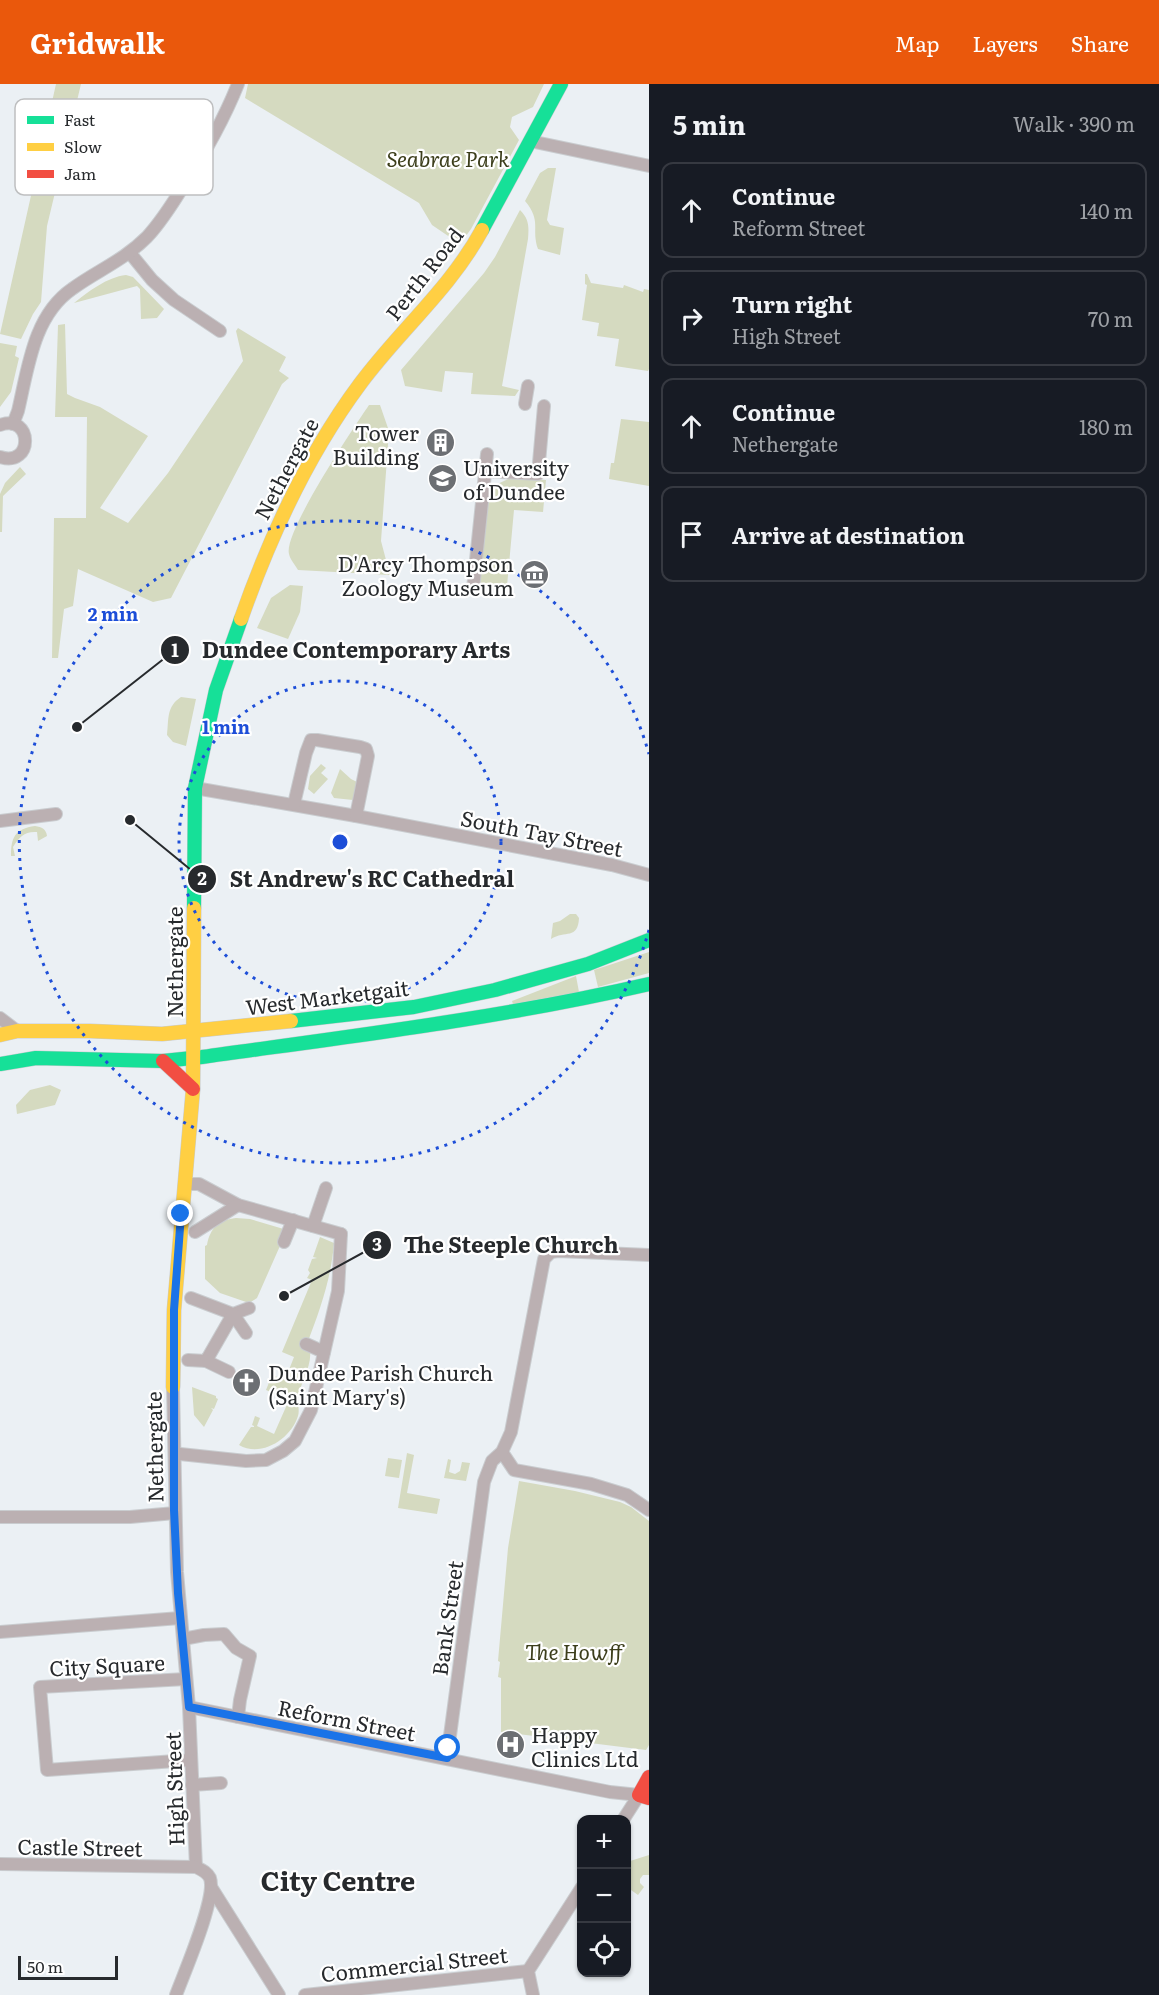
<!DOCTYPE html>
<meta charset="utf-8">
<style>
:root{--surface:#171b24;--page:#242831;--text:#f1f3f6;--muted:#9ea1a6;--line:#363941;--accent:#ea580c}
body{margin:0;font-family:Literata,serif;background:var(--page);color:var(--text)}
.controls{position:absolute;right:18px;bottom:18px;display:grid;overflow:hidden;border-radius:12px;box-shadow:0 2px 4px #0004}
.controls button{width:54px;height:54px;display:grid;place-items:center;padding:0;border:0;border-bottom:2px solid var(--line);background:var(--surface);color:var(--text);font:30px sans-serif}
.scale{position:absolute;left:18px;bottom:15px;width:100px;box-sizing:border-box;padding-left:6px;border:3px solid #272a2d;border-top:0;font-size:16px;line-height:21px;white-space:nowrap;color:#272a2d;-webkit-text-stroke:4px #fff;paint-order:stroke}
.stop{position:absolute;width:18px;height:18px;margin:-14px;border:4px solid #1a73e8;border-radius:50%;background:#fff}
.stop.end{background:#1a73e8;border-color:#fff;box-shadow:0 2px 6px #0008}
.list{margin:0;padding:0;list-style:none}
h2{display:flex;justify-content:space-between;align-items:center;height:78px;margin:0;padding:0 24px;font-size:26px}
h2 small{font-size:20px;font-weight:400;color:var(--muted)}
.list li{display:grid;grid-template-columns:39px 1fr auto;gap:18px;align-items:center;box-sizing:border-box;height:96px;margin:0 12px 12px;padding:0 12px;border:2px solid var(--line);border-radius:12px}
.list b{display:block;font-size:22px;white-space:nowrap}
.list p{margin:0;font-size:20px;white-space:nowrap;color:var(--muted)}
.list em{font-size:20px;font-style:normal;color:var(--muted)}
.icon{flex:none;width:33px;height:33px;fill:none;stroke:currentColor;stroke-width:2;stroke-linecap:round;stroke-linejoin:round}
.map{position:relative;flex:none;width:649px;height:1911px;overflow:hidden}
header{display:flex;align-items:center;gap:36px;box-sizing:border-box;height:84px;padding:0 30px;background:var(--accent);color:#fff}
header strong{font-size:28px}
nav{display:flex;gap:33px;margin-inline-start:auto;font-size:21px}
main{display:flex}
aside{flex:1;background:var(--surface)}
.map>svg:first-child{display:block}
</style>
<header>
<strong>Gridwalk</strong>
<nav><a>Map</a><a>Layers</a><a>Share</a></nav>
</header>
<main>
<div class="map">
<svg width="649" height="1911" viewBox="0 0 649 1911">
<rect width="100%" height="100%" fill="#ebf0f4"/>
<g fill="#d5dac0">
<path d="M 56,0 L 81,0 L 47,142 L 41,218 L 33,230 L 21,255 L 0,250 Z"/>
<path d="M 248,0 L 544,0 L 533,23 L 512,33 L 510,43 L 519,56 L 471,145 L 460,160 L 432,141 L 419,119 L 245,14 Z"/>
<path d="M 548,84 L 556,84 L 547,136 L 550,141 L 564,144 L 560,171 L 538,165 C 531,145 542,137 525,117 L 540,89 Z"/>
<path d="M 520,126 C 529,135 529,142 528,155 L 502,302 L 519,306 L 515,312 L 471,310 L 473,289 L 445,287 L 442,308 L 405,302 L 401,286 L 484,189 L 495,173 Z"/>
<path d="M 585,190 L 587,190 L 591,199 L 623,204 L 624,201 L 643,208 L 644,205 L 649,206 L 649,285 L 648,287 L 615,282 L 619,255 L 597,252 L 599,239 L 582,236 L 587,201 L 585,200 Z"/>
<path d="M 126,191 L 133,193 L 164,225 L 157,234 L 141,235 L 140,205 L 137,202 L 74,219 C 88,208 107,193 126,191 Z"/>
<path d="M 65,240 L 67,310 L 75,314 L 100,323 L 148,352 L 100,424 L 128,439 L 168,389 L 243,277 L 236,247 L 238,244 L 286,273 L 279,287 L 289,294 L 282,300 L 171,514 L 153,518 L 78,485 L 73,522 L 64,525 L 58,574 L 52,574 L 54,434 L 86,434 L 87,333 L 55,333 L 58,241 Z"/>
<path d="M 0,259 L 17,262 L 15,272 L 19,274 L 11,308 L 0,323 Z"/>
<path d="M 369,321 L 380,321 L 389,347 L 381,457 L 390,491 L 298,486 C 295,481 290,475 289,470 C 283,449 354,343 369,321 Z"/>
<path d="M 621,335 L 649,338 L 649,402 L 609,395 L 611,379 L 614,379 Z"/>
<path d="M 20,383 L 26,390 L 3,412 L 2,448 L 0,448 L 0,410 L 5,399 Z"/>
<path d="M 513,393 L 546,396 L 543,428 L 514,426 L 507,502 L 478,500 L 486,410 L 493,402 Z"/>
<path d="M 290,501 L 303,502 L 300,528 L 288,555 L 257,544 L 271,514 Z"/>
<path d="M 181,613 L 196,615 L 186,662 L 173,658 L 167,651 C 169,635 166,623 181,613 Z"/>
<path d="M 321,680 L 326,684 L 321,689 L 328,695 L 314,710 L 308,705 L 310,692 Z"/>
<path d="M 340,685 L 351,695 L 359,699 L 353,716 L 334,714 L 331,709 Z"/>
<path d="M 35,742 C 42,743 46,745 47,752 L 38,757 L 37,748 C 25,747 19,753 13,763 L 15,772 L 11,772 C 11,753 15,745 35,742 Z"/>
<path d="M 570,830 L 576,830 L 579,834 C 578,856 565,846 551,855 L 553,839 L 560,837 Z"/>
<path d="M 649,868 L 649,889 L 598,903 L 594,886 Z"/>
<path d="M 576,892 L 579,908 L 513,920 L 512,917 Z"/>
<path d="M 50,1001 L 61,1006 L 55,1021 L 17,1030 L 16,1021 L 30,1006 Z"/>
<path d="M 236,1134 L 250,1135 L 287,1146 L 257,1214 L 249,1219 L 220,1209 L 205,1195 L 205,1162 L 207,1161 C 210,1144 219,1136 236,1134 Z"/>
<path d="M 320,1153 L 334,1159 C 331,1195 320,1226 307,1260 C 308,1262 310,1265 310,1268 C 312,1281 300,1301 298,1313 C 297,1319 300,1326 298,1332 C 291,1355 261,1374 239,1361 L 251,1343 L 254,1343 L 254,1342 L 252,1341 L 255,1332 L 260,1334 L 257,1342 L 274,1350 L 289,1316 L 266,1306 L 272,1291 L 285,1296 L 294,1273 L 282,1268 L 312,1196 L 307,1194 L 310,1189 L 308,1186 L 312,1175 L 317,1174 L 313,1173 Z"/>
<path d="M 192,1303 L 216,1312 L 216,1314 L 218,1315 L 214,1325 L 211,1324 L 213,1326 L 204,1343 L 194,1331 Z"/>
<path d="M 407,1369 L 414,1371 L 407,1409 L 440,1415 L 437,1430 L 398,1424 Z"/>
<path d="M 388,1374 L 402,1376 L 399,1394 L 385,1392 Z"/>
<path d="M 448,1375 L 451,1376 L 449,1388 L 455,1390 L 460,1387 L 462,1378 L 470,1379 L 466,1397 L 444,1394 Z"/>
<path d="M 519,1397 L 575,1407 L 620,1418 L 631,1423 L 649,1437 L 649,1661 L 646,1666 L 501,1648 L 501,1594 L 498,1593 L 500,1578 L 498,1577 L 508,1464 Z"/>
<path d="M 649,1771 L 649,1791 L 643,1791 L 640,1795 L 640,1799 L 644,1803 L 638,1811 L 631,1806 L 630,1803 L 629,1805 L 627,1803 L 627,1778 Z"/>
</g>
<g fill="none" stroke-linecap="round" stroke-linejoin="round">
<defs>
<g id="street">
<path d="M 530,57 L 649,82"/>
<path d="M 130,169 L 152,196 L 174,216 L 220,247"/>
<path d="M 525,320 L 528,302"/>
<path d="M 13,340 L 18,327 C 28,285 33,232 72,205 C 98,186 123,177 147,153 C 161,138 173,119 184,101 C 205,69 224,35 238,0"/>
<path d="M 0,341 C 33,329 34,384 0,373"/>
<path d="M 485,387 L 538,390 L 544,322"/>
<path d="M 473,505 L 487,370"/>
<path d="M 195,704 L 356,732 L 612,781 L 649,791"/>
<path d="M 294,720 L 306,669 L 311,656 L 317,656 L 360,663 L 366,665 L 368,672 L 356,732"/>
<path d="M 0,737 L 56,730"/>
<path d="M 0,934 L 17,947"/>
<path d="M 191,1100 L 199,1100 L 238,1121 L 341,1150"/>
<path d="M 313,1142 L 326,1104"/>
<path d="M 195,1148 L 238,1121"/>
<path d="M 284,1158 L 293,1136"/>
<path d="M 191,1214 L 233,1230 L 249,1224"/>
<path d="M 306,1260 L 324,1268"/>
<path d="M 188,1276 L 206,1277 L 233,1230 L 246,1249"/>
<path d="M 206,1277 L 229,1288"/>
<path d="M 173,1303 L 177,1488 L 189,1623 L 196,1783"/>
<path d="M 502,1368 L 514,1386 L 591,1400 L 627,1411 L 649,1426"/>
<path d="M 180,1370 L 246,1377 L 266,1376 L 283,1367 L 295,1357 L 311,1326 L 338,1207 L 341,1150"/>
<path d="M 0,1433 L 130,1433 L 175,1429"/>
<path d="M 0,1548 L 180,1534"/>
<path d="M 183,1555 L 204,1551 L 224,1550 L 236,1564 L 250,1572 L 240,1616 L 238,1633"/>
<path d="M 186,1595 L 40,1603 L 47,1686 L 190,1676"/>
<path d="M 189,1623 L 610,1708 L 639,1711 L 623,1736"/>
<path d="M 447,1674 L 484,1398 L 492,1377 L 502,1368 L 511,1348 L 544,1175 L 551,1168 L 558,1167 L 649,1171"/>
<path d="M 192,1701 L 221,1699"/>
<path d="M 0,1780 L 196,1783 C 202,1786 207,1788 210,1794 C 217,1814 184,1889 176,1911"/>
<path d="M 211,1803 L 279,1911"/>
<path d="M 305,1911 L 528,1887"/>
<path d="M 533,1911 L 528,1887 L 582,1803"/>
</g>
<g id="fast">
<path d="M 482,146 L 561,0"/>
<path d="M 194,824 L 195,704 L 216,606 L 241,535"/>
<path d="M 291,937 L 414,923 L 495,906 L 588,880 L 649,856"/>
<path d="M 0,980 L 36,974 L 163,977 L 202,973 C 352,952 502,934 649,900"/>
</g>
<g id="slow">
<path d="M 241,535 C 270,452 308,370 360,300 C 399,247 450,205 482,146"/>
<path d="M 0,951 L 17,947 L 90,947 L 162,950 L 291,937"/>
<path d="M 173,1303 L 174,1226 L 193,1005 L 194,824"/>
</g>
<g id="jam">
<path d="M 163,977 L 193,1005"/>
<path d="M 649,1693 L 639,1711 L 649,1714"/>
</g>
</defs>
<use href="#street" stroke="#c9cccf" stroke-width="14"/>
<use href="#fast" stroke="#c9cccf" stroke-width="15"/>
<use href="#slow" stroke="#c9cccf" stroke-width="15"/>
<use href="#jam" stroke="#c9cccf" stroke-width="15"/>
<use href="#street" stroke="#bbb0b2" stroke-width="12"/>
<use href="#fast" stroke="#16e098" stroke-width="14"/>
<use href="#slow" stroke="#ffcf43" stroke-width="14"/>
<use href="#jam" stroke="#f24e42" stroke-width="14"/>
</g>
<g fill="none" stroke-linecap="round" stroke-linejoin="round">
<path stroke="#1a73e8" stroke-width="8" d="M 181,1130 L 174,1226 L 174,1426 L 178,1509 L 189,1623 L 447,1674 L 448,1664"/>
</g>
<g fill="none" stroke="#1d4ed8" stroke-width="3" stroke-dasharray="3 6">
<circle cx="340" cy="758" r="161"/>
<path d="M649 846A321 321 0 1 1 649 670"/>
</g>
<defs>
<symbol id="building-disc" viewBox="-11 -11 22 22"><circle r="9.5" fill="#6c6f73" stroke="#fff"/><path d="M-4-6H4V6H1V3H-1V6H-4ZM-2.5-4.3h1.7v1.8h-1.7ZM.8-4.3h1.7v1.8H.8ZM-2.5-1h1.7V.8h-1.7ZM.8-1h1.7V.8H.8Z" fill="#fff"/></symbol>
<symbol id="university-disc" viewBox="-11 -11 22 22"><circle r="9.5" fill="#6c6f73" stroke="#fff"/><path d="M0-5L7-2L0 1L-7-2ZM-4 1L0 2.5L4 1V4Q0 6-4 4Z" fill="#fff"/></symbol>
<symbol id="museum-disc" viewBox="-11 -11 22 22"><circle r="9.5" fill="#6c6f73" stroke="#fff"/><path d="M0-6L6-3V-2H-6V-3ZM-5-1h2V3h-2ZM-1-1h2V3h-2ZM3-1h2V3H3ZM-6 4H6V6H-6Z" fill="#fff"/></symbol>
<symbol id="church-disc" viewBox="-11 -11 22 22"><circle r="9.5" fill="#6c6f73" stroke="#fff"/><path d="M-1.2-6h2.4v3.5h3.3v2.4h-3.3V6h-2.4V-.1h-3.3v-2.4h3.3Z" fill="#fff"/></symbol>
<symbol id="hospital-disc" viewBox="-11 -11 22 22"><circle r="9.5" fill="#6c6f73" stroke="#fff"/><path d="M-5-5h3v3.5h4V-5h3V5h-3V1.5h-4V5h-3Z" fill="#fff"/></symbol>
</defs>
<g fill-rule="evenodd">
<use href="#building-disc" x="424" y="342" width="33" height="33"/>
<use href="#university-disc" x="426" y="378" width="33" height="33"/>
<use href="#museum-disc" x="518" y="474" width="33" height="33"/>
<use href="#church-disc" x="230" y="1282" width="33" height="33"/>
<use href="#hospital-disc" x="494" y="1644" width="33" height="33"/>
</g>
<g text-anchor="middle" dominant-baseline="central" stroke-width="4.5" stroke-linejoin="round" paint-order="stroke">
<g font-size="21" font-style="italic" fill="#3c3e1b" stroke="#fff">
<text x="448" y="73">Seabrae Park</text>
<text x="574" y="1566">The Howff</text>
</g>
<g font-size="21" fill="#272a2d" stroke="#fff">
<text transform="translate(423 189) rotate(-52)">Perth Road</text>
<text transform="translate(285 384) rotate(-62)">Nethergate</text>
<text transform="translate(542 748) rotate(11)">South Tay Street</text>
<text transform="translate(173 878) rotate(-90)">Nethergate</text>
<text transform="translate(327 912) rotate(-7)">West Marketgait</text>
<text transform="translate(153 1363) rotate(-91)">Nethergate</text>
<text transform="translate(446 1534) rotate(-82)">Bank Street</text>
<text transform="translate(107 1580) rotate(-3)">City Square</text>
<text transform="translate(347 1635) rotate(11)">Reform Street</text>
<text transform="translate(173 1705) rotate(-92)">High Street</text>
<text transform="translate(80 1762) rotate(1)">Castle Street</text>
<text transform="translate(414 1879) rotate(-6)">Commercial Street</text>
</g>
<g font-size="21" fill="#272a2d" stroke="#fff" text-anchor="start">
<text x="419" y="347" text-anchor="end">Tower<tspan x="419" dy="24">Building</tspan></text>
<text x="463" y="382">University<tspan x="463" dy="24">of Dundee</tspan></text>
<text x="514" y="478" text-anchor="end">D'Arcy Thompson<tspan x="514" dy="24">Zoology Museum</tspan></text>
<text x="268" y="1287">Dundee Parish Church<tspan x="268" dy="24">(Saint Mary's)</tspan></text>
<text x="531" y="1649">Happy<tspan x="531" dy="24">Clinics Ltd</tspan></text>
</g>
<g font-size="27" font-weight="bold" fill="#272a2d" stroke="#fff">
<text x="338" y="1795">City Centre</text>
</g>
</g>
<rect x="15" y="15" width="198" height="96" rx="9" fill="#fff" stroke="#bebfc0" stroke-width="1.5"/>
<rect x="27" y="32" width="27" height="8" fill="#16e098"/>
<rect x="27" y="59" width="27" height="8" fill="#ffcf43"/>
<rect x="27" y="86" width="27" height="8" fill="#f24e42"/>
<g font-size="16" fill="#272a2d">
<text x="64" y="42">Fast</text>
<text x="64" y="69">Slow</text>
<text x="64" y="96">Jam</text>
</g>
<circle cx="340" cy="758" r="9" fill="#1d4ed8" stroke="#fff" stroke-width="3"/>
<g font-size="18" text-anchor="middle" font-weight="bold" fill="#1d4ed8" stroke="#fff" stroke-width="4.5" stroke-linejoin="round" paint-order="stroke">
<text x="113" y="537">2 min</text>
<text x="226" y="650">1 min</text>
</g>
<path fill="none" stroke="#272a2d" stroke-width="2" d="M77 643L175 566M130 736L202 795M284 1212L377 1161"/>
<g fill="#272a2d" stroke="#fff" stroke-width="2">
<circle cx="77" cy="643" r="6"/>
<circle cx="130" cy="736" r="6"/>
<circle cx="284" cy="1212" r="6"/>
<circle cx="175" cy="566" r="15"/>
<circle cx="202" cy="795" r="15"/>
<circle cx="377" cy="1161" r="15"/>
</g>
<g font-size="18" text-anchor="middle" font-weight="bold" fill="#fff">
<text x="175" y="573">1</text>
<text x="202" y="801">2</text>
<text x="377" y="1167">3</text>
</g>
<g font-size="22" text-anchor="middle" font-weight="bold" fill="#272a2d" stroke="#fff" stroke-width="4.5" stroke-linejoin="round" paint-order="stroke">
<text x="356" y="574">Dundee Contemporary Arts</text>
<text x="372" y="803">St Andrew's RC Cathedral</text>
<text x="511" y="1169">The Steeple Church</text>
</g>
</svg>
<div class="controls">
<button>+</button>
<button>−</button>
<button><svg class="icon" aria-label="locate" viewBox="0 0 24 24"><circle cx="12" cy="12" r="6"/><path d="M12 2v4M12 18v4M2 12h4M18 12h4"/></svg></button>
</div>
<div class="scale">50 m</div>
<div class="stop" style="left:448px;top:1664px"></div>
<div class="stop end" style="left:181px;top:1130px"></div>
</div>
<aside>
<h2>5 min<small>Walk · 390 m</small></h2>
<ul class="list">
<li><svg class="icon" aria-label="ahead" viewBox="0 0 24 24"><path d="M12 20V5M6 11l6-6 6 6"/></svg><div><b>Continue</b><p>Reform Street</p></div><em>140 m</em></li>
<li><svg class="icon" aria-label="right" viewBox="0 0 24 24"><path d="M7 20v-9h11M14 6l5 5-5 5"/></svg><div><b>Turn right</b><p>High Street</p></div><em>70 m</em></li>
<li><svg class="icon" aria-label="ahead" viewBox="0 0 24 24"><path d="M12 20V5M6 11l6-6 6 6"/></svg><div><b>Continue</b><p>Nethergate</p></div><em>180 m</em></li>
<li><svg class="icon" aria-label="arrive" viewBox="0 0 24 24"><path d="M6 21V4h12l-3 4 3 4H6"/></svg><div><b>Arrive at destination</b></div></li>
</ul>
</aside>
</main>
